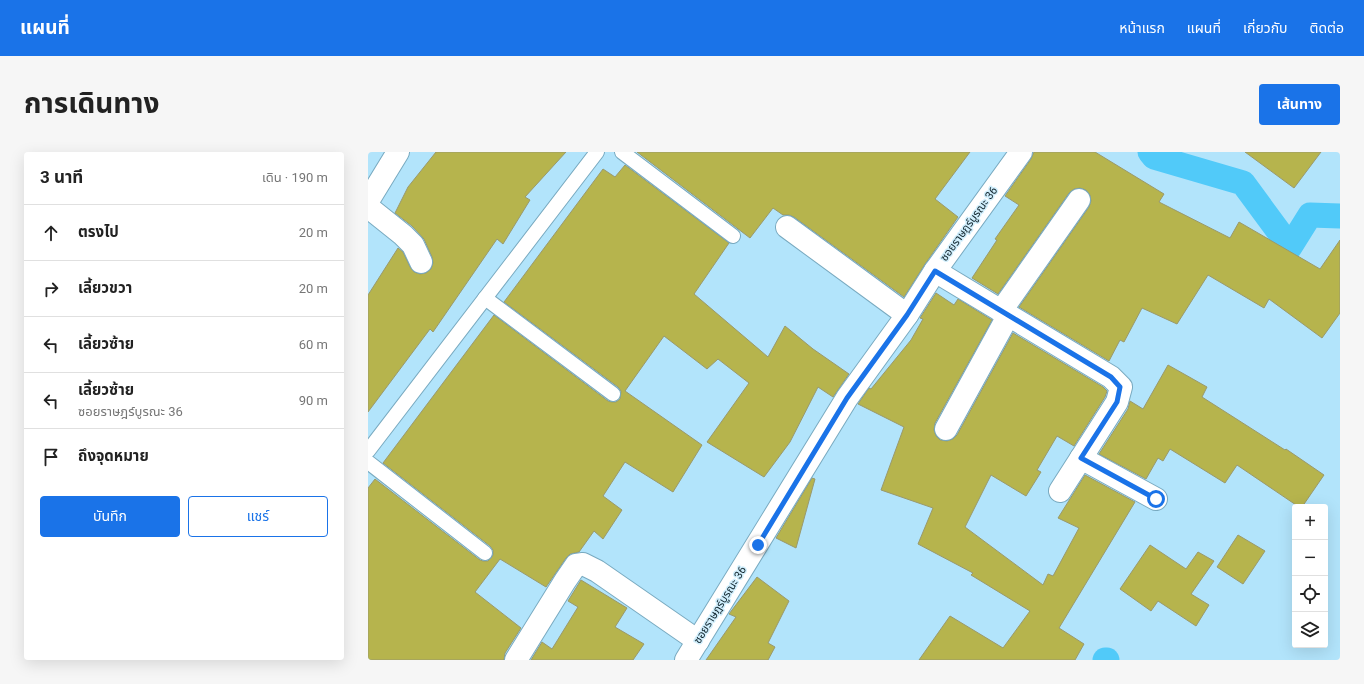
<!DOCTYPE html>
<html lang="th">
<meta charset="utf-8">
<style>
:root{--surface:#fff;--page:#f6f6f6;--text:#222;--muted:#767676;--line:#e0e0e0;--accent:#1a73e8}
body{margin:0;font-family:Roboto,"Noto Sans Thai",sans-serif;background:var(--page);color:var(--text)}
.controls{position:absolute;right:12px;bottom:12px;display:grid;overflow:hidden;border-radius:4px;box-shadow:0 4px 16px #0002}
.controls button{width:36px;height:36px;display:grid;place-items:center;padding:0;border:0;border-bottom:1px solid var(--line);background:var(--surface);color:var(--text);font:20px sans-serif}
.stop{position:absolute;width:12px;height:12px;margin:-9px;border:3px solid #1a73e8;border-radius:50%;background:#fff}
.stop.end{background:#1a73e8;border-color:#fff;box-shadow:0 1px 4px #0008}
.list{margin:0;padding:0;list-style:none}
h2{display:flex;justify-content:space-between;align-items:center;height:52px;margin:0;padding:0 16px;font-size:17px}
h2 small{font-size:13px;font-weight:400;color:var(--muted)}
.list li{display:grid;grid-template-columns:26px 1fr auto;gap:12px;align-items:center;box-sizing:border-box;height:56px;padding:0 16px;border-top:1px solid var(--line)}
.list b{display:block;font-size:15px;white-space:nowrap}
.list p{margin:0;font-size:13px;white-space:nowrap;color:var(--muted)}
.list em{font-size:13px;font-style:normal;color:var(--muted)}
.actions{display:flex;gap:8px;padding:12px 16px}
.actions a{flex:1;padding:9px 0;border:1px solid var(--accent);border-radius:4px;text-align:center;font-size:14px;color:var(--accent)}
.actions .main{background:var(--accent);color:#fff}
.icon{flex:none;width:22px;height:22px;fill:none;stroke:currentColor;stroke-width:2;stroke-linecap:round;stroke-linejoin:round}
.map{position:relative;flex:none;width:972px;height:508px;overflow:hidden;border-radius:4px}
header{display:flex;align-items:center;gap:24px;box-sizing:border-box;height:56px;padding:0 20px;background:var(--accent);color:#fff}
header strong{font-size:19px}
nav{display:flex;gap:22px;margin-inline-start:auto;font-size:14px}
.intro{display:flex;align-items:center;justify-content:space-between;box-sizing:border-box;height:96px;padding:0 24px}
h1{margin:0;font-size:28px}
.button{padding:10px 18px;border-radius:4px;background:var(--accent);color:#fff;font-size:14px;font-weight:700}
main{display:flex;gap:24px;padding:0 24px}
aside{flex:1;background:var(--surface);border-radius:4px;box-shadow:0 4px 16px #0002}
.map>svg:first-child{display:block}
</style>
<header>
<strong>แผนที่</strong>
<nav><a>หน้าแรก</a><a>แผนที่</a><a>เกี่ยวกับ</a><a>ติดต่อ</a></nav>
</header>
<div class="intro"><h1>การเดินทาง</h1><a class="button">เส้นทาง</a></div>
<main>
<aside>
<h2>3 นาที<small>เดิน · 190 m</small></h2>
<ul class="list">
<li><svg class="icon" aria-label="ahead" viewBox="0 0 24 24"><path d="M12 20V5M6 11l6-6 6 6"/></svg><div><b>ตรงไป</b></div><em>20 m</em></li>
<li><svg class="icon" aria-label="right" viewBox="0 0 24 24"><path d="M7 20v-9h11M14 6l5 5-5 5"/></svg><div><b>เลี้ยวขวา</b></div><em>20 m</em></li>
<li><svg class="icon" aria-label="left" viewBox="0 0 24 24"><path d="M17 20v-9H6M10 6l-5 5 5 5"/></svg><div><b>เลี้ยวซ้าย</b></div><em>60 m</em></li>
<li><svg class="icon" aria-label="left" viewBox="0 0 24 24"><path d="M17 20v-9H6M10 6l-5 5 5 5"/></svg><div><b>เลี้ยวซ้าย</b><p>ซอยราษฎร์บูรณะ 36</p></div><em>90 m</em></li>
<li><svg class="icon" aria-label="arrive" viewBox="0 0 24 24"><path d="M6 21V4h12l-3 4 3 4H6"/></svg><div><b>ถึงจุดหมาย</b></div></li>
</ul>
<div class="actions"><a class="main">บันทึก</a><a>แชร์</a></div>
</aside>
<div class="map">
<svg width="972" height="508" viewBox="0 0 972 508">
<rect width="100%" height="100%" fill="#b2e4fb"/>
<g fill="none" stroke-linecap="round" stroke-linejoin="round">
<g stroke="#51caf9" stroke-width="25">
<path d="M 782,0 L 786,5 L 875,31 L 922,95 L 942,63 L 972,64"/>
<path d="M 737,508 L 739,508"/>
</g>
</g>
<g fill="#b6b44d" stroke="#99996d">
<path d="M 68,0 L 198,0 L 157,45 L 162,48 L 135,92 L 129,87 L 65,180 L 62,177 L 0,260 L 0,143 L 30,96 L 35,100 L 42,115 L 46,120 L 52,122 L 58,121 L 63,117 L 65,111 L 64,105 L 56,87 L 44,74 L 27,61 L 40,35 Z"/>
<path d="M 269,0 L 602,0 L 567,47 L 590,65 L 557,112 L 536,145 L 426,65 L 421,63 L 415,63 L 405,56 L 382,86 Z"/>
<path d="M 666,0 L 727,0 L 796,42 L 791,50 L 862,86 L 871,70 L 952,117 L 972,88 L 972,161 L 954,186 L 901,147 L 896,156 L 840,123 L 809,172 L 774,156 L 756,190 L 752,188 L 741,209 L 651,155 L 721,55 L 723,49 L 722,43 L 718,38 L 712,36 L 706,37 L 701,41 L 630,142 L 604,126 L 629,88 L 627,87 L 651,53 L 637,44 L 663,7 Z"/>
<path d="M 877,0 L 953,0 L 926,36 Z"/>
<path d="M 257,13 L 361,91 L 326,142 L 400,205 L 417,174 L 445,197 L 481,222 L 465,245 L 450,235 L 422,290 L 396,325 L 339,290 L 381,231 L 350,207 L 339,217 L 296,184 L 257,239 L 334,293 L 305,340 L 257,310 L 235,344 L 254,358 L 235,387 L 226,379 L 211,400 L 202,402 L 198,406 L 178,435 L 132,407 L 107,440 L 153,476 L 137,501 L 136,508 L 0,508 L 0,336 L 7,327 L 112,408 L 115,409 L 120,409 L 123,406 L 125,403 L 125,398 L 122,394 L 15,311 L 126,163 L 240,249 L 244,250 L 248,250 L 252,247 L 253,239 L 250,235 L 136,150 L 235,17 L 247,25 Z"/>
<path d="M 568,141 L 586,153 L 590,147 L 624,168 L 567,271 L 566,278 L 568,284 L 572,288 L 579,289 L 585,287 L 589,283 L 645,181 L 735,235 L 739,239 L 737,245 L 706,294 L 689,284 L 669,318 L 673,320 L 658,344 L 623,323 L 597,375 L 675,433 L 680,422 L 685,424 L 711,376 L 690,366 L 717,323 L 767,350 L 691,476 L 716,492 L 707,508 L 551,508 L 582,464 L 635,496 L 662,459 L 603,423 L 605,421 L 550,392 L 565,356 L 513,338 L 536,275 L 490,252 L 501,236 L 503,237 L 543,188 L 555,167 L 552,166 Z"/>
<path d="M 800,213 L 839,235 L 834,245 L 917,298 L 918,297 L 956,323 L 934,355 L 931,355 L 869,313 L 857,331 L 802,297 L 795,309 L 790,306 L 778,327 L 731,302 L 760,257 L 762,249 L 775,257 Z"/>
<path d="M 444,326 L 447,327 L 428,396 L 408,386 Z"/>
<path d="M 870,383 L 897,399 L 875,432 L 849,415 Z"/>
<path d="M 782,393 L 818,417 L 830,400 L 846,409 L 823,442 L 841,453 L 828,474 L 790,449 L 783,459 L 752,437 Z"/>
<path d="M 389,425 L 421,449 L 400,491 L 407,495 L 400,508 L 338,508 L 368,465 L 361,462 Z"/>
<path d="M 213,428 L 259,456 L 247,475 L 276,492 L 265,508 L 163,508 L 174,490 L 184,497 L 210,455 L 200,449 Z"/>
</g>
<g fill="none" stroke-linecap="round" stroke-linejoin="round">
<defs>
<g id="service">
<path d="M 254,0 L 365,84"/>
<path d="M 117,146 L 245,242"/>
<path d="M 0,299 L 229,0"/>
<path d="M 0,310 L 117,401"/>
</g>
<g id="minor">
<path d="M 0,55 L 35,83 L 45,93 L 53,110"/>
<path d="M 419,75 L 539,163"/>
<path d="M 567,119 L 743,225 L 753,235 L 749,250 L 692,339"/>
<path d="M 633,159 L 711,48"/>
<path d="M 578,277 L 640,164"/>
<path d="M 713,306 L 788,347"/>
<path d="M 148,508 L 197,429 L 208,413 L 215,412 L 229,419 L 330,489"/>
<path d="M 318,508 L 479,246 L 539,163 L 567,119 L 653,0"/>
</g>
<path id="motorway" d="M 0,49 L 30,0"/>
</defs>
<use href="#service" stroke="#79aac0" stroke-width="16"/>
<use href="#minor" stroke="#79aac0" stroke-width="24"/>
<use href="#motorway" stroke="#79aac0" stroke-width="24"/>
<use href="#service" stroke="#fff" stroke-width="14"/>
<use href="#minor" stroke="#fff" stroke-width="22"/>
<use href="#motorway" stroke="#fff" stroke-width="22"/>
</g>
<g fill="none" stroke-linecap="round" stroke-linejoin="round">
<path stroke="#1a73e8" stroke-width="5" d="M 390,393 L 479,246 L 539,163 L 567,119 L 743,225 L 752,235 L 749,250 L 713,306 L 788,347"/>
</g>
<g text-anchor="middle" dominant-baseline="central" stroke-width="3" stroke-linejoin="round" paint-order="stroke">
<g font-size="11" fill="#10242c" stroke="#d0eefc">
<text transform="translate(601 72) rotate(-54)">ซอยราษฎร์บูรณะ 36</text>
<text transform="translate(352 453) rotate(-58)">ซอยราษฎร์บูรณะ 36</text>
</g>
</g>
</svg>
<div class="controls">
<button>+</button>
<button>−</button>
<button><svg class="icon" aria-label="locate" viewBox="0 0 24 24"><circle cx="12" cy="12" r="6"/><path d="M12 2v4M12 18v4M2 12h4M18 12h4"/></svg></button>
<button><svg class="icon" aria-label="layers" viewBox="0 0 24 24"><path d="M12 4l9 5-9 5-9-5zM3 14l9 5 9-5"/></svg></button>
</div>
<div class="stop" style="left:788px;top:347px"></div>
<div class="stop end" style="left:390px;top:393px"></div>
</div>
</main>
